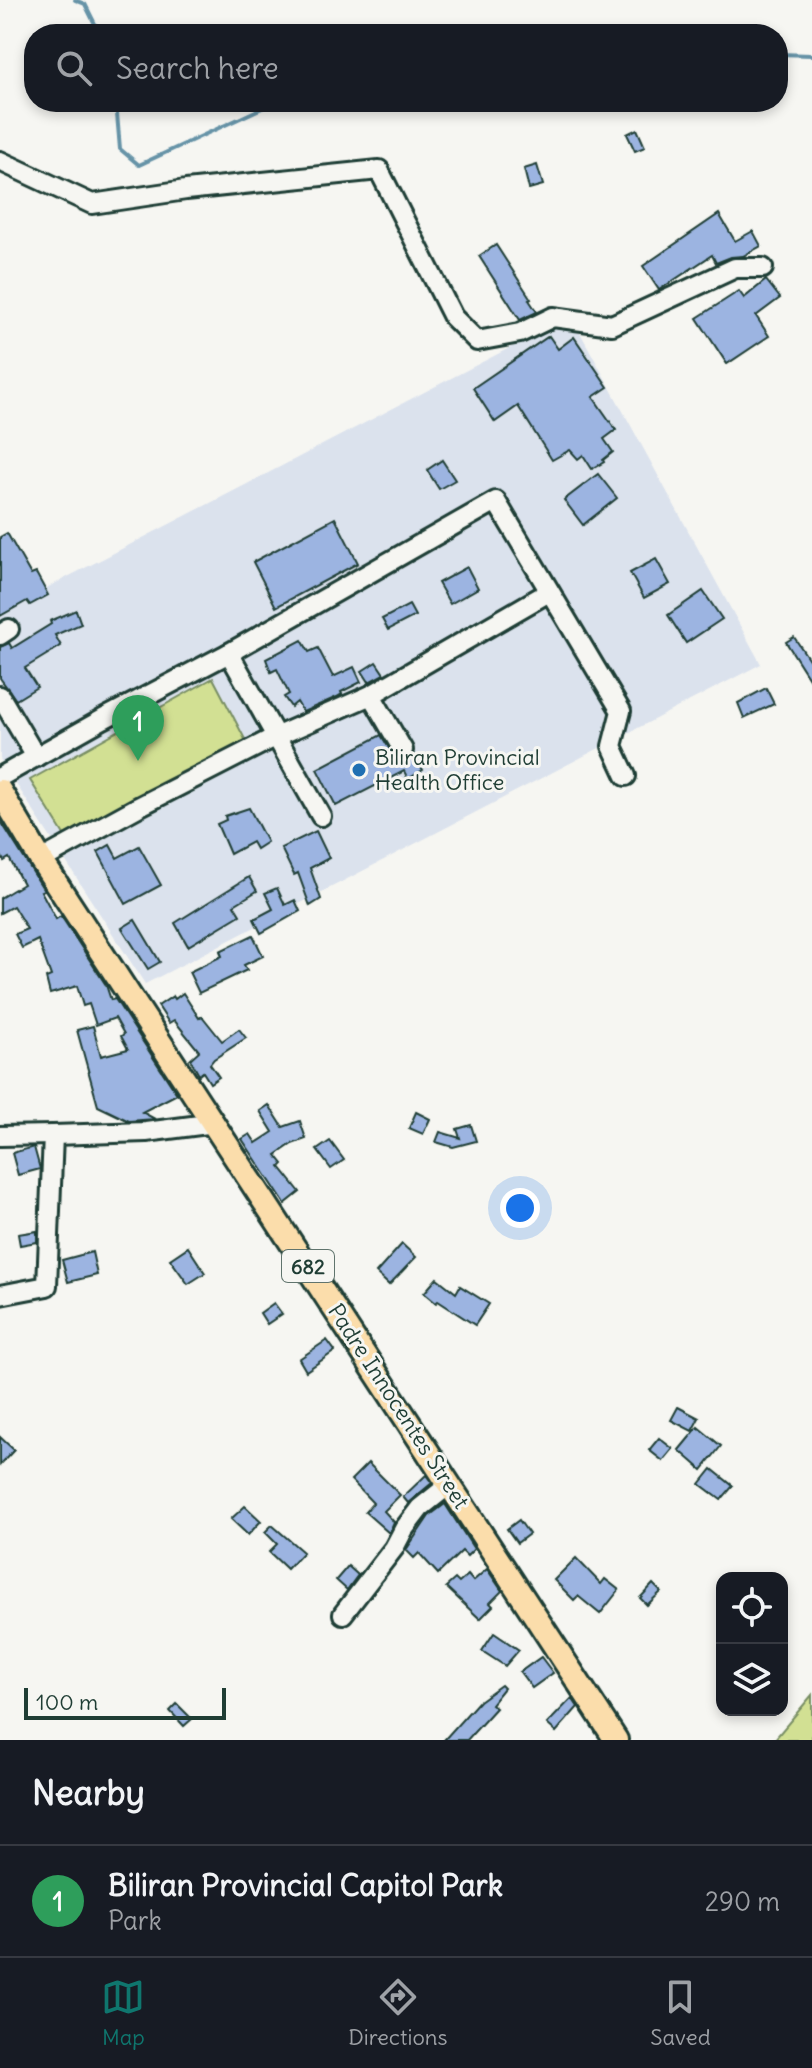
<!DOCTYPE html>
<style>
:root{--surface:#171b24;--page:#242831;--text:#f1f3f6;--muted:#9ea1a6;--line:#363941;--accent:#0f766e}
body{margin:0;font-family:Delius,sans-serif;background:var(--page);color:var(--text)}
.controls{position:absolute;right:24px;bottom:24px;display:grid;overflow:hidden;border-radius:16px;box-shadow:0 4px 12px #0003}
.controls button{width:72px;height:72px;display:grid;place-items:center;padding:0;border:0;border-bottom:2px solid var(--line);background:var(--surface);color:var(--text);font:40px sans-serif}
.scale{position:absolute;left:24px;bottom:20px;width:202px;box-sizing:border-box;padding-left:8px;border:4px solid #1f3d34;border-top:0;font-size:22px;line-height:28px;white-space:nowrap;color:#1f3d34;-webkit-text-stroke:6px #f6f6f2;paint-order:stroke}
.you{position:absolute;left:520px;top:1208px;width:28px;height:28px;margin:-20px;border:6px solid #fff;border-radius:50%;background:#1a73e8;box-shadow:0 0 0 12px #1a73e833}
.badge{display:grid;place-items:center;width:52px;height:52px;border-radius:50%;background:var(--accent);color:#fff;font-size:26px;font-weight:700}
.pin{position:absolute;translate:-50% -66px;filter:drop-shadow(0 2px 4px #0008)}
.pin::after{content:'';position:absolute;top:42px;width:28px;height:24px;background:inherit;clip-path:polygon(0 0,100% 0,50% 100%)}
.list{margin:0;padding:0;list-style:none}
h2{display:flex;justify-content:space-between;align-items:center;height:104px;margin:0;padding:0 32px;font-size:34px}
h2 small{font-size:26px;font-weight:400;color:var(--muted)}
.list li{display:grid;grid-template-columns:52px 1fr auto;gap:24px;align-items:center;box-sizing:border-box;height:112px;padding:0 32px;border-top:2px solid var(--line)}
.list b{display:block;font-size:30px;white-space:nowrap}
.list p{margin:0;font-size:26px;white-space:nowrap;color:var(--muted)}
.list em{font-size:26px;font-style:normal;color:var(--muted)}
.icon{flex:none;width:44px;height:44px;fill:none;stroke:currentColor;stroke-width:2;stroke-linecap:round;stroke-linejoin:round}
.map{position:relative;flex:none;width:812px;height:1740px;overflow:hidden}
.search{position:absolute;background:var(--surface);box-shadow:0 4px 12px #0003;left:24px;right:24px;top:24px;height:88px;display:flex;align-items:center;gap:20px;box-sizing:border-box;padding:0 28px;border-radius:32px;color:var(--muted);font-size:30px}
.sheet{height:216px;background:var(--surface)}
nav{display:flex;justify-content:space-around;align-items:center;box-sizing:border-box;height:112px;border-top:2px solid var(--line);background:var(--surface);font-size:22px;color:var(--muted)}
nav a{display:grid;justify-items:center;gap:4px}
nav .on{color:var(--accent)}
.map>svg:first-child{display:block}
</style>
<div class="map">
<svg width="812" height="1740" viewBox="0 0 812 1740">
<rect width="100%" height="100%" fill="#f6f6f2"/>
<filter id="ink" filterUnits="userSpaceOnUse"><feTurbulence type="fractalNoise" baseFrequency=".0125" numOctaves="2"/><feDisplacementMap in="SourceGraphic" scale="16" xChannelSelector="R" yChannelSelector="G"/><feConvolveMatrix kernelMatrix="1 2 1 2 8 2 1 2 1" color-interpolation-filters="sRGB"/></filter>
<g filter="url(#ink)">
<path fill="#dbe2ed" d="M 571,316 L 761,664 L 145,984 L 0,759 L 0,612 Z"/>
<g fill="#d2e093" stroke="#788e64" stroke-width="2">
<path d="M 213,678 L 247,743 L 66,838 L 30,780 Z"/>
<path d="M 812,1695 L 812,1740 L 774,1740 Z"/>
</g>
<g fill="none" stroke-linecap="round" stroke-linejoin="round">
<g stroke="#6693a7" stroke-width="4">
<path d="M 75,0 L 85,4 L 100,34"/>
<path d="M 778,54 L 812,55"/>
<path d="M 116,102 L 120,149 L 139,165 L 275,102"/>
</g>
</g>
<g fill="#9cb4e1" stroke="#1f3d34" stroke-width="2">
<path d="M 637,129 L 645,147 L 635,151 L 627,134 Z"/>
<path d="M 537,165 L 543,185 L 529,189 L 524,169 Z"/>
<path d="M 719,214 L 735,241 L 753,231 L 761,246 L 743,256 L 731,257 L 716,263 L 712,255 L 659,290 L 643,266 Z"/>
<path d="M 496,245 L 531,299 L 529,300 L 537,312 L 520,320 L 479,256 Z"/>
<path d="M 766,280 L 780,298 L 756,316 L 769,336 L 727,364 L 697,318 L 739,291 L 744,298 Z"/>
<path d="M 549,336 L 558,349 L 574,337 L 608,387 L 593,397 L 616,430 L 604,439 L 613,452 L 603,460 L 604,462 L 592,469 L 583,455 L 578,459 L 570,450 L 552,460 L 518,406 L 495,422 L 473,388 Z"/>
<path d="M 442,460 L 455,480 L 439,489 L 427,470 Z"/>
<path d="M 598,474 L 617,498 L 583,525 L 564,500 Z"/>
<path d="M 335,518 L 358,563 L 276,607 L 253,562 Z"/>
<path d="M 7,533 L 31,575 L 36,573 L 48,595 L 30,605 L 27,601 L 0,616 L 0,537 Z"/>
<path d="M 656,559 L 670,584 L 644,598 L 630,573 Z"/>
<path d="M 467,567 L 478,588 L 450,604 L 438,583 Z"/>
<path d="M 703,591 L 722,619 L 686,643 L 668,615 Z"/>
<path d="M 409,605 L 415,616 L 388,630 L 382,619 Z"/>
<path d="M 76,610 L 81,624 L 55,635 L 61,646 L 25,668 L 37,687 L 16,700 L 0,678 L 0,647 L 9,643 L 12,648 L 51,624 L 50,621 Z"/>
<path d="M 794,637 L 812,664 L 812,683 L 786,642 Z"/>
<path d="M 302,640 L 309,652 L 318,648 L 333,677 L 354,667 L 361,682 L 341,692 L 342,694 L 337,697 L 303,712 L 297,702 L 291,707 L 284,697 L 289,694 L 277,669 L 271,672 L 266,659 Z"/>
<path d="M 376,662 L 384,674 L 369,682 L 362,671 Z"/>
<path d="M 766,688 L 774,704 L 744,718 L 738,703 Z"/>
<path d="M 381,735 L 397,761 L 408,761 L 414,755 L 423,770 L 408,779 L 404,771 L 336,806 L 317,769 Z"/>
<path d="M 249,808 L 267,842 L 256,849 L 252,842 L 230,854 L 217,824 L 226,820 L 225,816 Z"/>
<path d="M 0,820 L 44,890 L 41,891 L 56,919 L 61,916 L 106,985 L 111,1000 L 115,999 L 177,1094 L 142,1112 L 155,1119 L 129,1121 L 98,1106 L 77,1030 L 93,1026 L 101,1056 L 128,1049 L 121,1036 L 124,1034 L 115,1018 L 96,1025 L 89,1004 L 83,1006 L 77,986 L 50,994 L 46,978 L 51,976 L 38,940 L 22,948 L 15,934 L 27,929 L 13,906 L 0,913 L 0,898 L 23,884 L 9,858 L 4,861 L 0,854 Z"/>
<path d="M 316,831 L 329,858 L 310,868 L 321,899 L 310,906 L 298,873 L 294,875 L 281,848 Z"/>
<path d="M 110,845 L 117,858 L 139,846 L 161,885 L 126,904 L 98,852 Z"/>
<path d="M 249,877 L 257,891 L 234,905 L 240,915 L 188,946 L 175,923 Z"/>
<path d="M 277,888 L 285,905 L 295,900 L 300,911 L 261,933 L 254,919 L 273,909 L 265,893 Z"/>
<path d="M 135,920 L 160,962 L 148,969 L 122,928 Z"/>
<path d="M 253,935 L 263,956 L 244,965 L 247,970 L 199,993 L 189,972 L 222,956 L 220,951 Z"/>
<path d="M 183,993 L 199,1018 L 202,1016 L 222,1041 L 239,1029 L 246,1038 L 214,1059 L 210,1064 L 219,1077 L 210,1083 L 203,1072 L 199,1075 L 190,1059 L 199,1051 L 174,1020 L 169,1023 L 158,1006 L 173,996 L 175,999 Z"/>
<path d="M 269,1105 L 283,1127 L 300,1121 L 306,1139 L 292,1144 L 276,1155 L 283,1164 L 280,1167 L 300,1192 L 285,1204 L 242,1139 L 250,1134 L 256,1143 L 273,1132 L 260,1111 Z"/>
<path d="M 416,1112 L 430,1119 L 423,1134 L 409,1128 Z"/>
<path d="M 471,1125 L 476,1141 L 453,1147 L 436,1142 L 440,1132 L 460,1138 L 457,1129 Z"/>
<path d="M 330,1141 L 344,1160 L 331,1169 L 317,1150 Z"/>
<path d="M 34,1147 L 40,1169 L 18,1175 L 12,1153 Z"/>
<path d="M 37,1231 L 37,1242 L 20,1245 L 18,1234 Z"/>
<path d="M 402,1244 L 416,1257 L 389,1285 L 376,1273 Z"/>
<path d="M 188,1247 L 205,1273 L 188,1284 L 170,1259 Z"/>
<path d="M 92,1252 L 97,1275 L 68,1282 L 62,1260 Z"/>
<path d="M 437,1278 L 456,1293 L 460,1286 L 489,1304 L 475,1325 L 438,1301 L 436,1303 L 424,1293 Z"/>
<path d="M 274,1303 L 282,1314 L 267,1324 L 260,1313 Z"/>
<path d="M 327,1340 L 335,1351 L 306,1371 L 299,1359 Z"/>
<path d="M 678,1407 L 699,1418 L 692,1431 L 671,1420 Z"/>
<path d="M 698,1427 L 721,1446 L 702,1470 L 679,1450 Z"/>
<path d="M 0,1437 L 14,1450 L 0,1465 Z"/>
<path d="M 659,1438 L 673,1449 L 663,1461 L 649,1450 Z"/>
<path d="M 368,1463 L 400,1495 L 384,1511 L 394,1522 L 389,1533 L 365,1512 L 373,1503 L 351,1480 Z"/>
<path d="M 712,1469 L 733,1486 L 721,1500 L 700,1484 Z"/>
<path d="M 426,1475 L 432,1483 L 408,1503 L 403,1497 Z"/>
<path d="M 445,1504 L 474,1549 L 467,1556 L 462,1551 L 438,1574 L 419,1553 L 414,1558 L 406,1550 L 429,1516 Z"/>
<path d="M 245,1506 L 261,1521 L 248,1535 L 231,1519 Z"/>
<path d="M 519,1520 L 529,1534 L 517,1543 L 507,1529 Z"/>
<path d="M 272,1525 L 303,1552 L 287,1569 L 269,1552 L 277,1544 L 265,1532 Z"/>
<path d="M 576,1558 L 601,1584 L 605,1579 L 619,1590 L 600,1614 L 578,1596 L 574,1600 L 554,1580 Z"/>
<path d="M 348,1566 L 358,1575 L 347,1590 L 336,1580 Z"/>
<path d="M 487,1569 L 502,1591 L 490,1603 L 493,1606 L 480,1619 L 446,1587 L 455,1579 L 459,1583 L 468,1575 L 473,1581 Z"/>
<path d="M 653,1584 L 661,1592 L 647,1605 L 640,1598 Z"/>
<path d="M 494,1633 L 519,1650 L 505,1666 L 482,1651 Z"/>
<path d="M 541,1657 L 553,1673 L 532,1688 L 520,1672 Z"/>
<path d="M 501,1685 L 504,1688 L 491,1704 L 496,1708 L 467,1740 L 444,1740 L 479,1701 Z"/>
<path d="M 572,1698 L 578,1707 L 556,1732 L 547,1724 Z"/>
<path d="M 177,1704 L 192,1719 L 184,1726 L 170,1711 Z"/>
</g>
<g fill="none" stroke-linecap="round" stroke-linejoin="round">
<defs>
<g id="minor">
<path d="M 0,161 L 92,204 L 186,190 L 379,170 L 453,317 L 477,341 L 520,333 L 553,317 L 612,325 L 735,268 L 763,268"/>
<path d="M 0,635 L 9,629"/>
<path d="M 229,653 L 321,816"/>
<path d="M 371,695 L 403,750"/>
<path d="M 0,696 L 36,757"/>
<path d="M 0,777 L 103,719 L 229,653 L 496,501 L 621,711 L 612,746 L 626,776"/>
<path d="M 41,860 L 138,807 L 275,737 L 371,695 L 549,592"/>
<path d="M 0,1136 L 53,1135"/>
<path d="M 0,1295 L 47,1286 L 53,1135 L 146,1132 L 215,1123"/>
<path d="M 343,1614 L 394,1548 L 404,1529 L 420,1508 L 450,1484"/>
</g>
<path id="major" d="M 0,791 L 41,860 L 616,1740"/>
</defs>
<use href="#minor" stroke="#1f3d34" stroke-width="24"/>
<use href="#major" stroke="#1f3d34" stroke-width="28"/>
<use href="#minor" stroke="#f6f6f2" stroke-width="18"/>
<use href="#major" stroke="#fbddab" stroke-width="22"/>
</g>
</g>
<circle fill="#1f6fb2" stroke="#f6f6f2" stroke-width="3" cx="359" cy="770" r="8"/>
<g text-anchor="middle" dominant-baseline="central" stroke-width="6" stroke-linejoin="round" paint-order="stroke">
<rect fill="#f6f6f2" stroke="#60746d" stroke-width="2" x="282" y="1250" width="52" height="32" rx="6"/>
<g font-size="20" font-weight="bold" fill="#1f3d34">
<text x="308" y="1266">682</text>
</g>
<g font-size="22" fill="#1f3d34" stroke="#f6f6f2" text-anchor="start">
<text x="375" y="757">Biliran Provincial<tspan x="375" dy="25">Health Office</tspan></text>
</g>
<g font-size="22" fill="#1f3d34" stroke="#f6f6f2">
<text transform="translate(399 1406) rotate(57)">Padre Innocentes Street</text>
</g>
</g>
</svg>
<div class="controls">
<button><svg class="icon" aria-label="locate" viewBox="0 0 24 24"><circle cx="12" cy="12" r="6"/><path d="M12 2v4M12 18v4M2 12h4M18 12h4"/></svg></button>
<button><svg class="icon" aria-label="layers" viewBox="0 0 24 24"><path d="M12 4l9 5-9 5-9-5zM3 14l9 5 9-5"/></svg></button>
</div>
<div class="scale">100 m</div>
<div class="you"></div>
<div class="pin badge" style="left:138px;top:761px;background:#2e9e5b">1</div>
<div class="search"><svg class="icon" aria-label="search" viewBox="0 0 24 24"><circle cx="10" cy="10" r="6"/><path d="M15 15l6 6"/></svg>Search here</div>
</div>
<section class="sheet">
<h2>Nearby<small></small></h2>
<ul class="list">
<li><span class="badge" style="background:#2e9e5b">1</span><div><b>Biliran Provincial Capitol Park</b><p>Park</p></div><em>290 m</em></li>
</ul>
</section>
<nav>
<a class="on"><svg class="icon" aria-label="map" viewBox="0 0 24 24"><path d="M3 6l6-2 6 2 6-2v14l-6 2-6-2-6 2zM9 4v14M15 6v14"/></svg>Map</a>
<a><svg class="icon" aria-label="directions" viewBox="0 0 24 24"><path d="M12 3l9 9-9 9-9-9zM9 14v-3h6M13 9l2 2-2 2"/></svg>Directions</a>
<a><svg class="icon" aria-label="saved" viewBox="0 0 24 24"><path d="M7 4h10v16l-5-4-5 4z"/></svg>Saved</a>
</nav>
